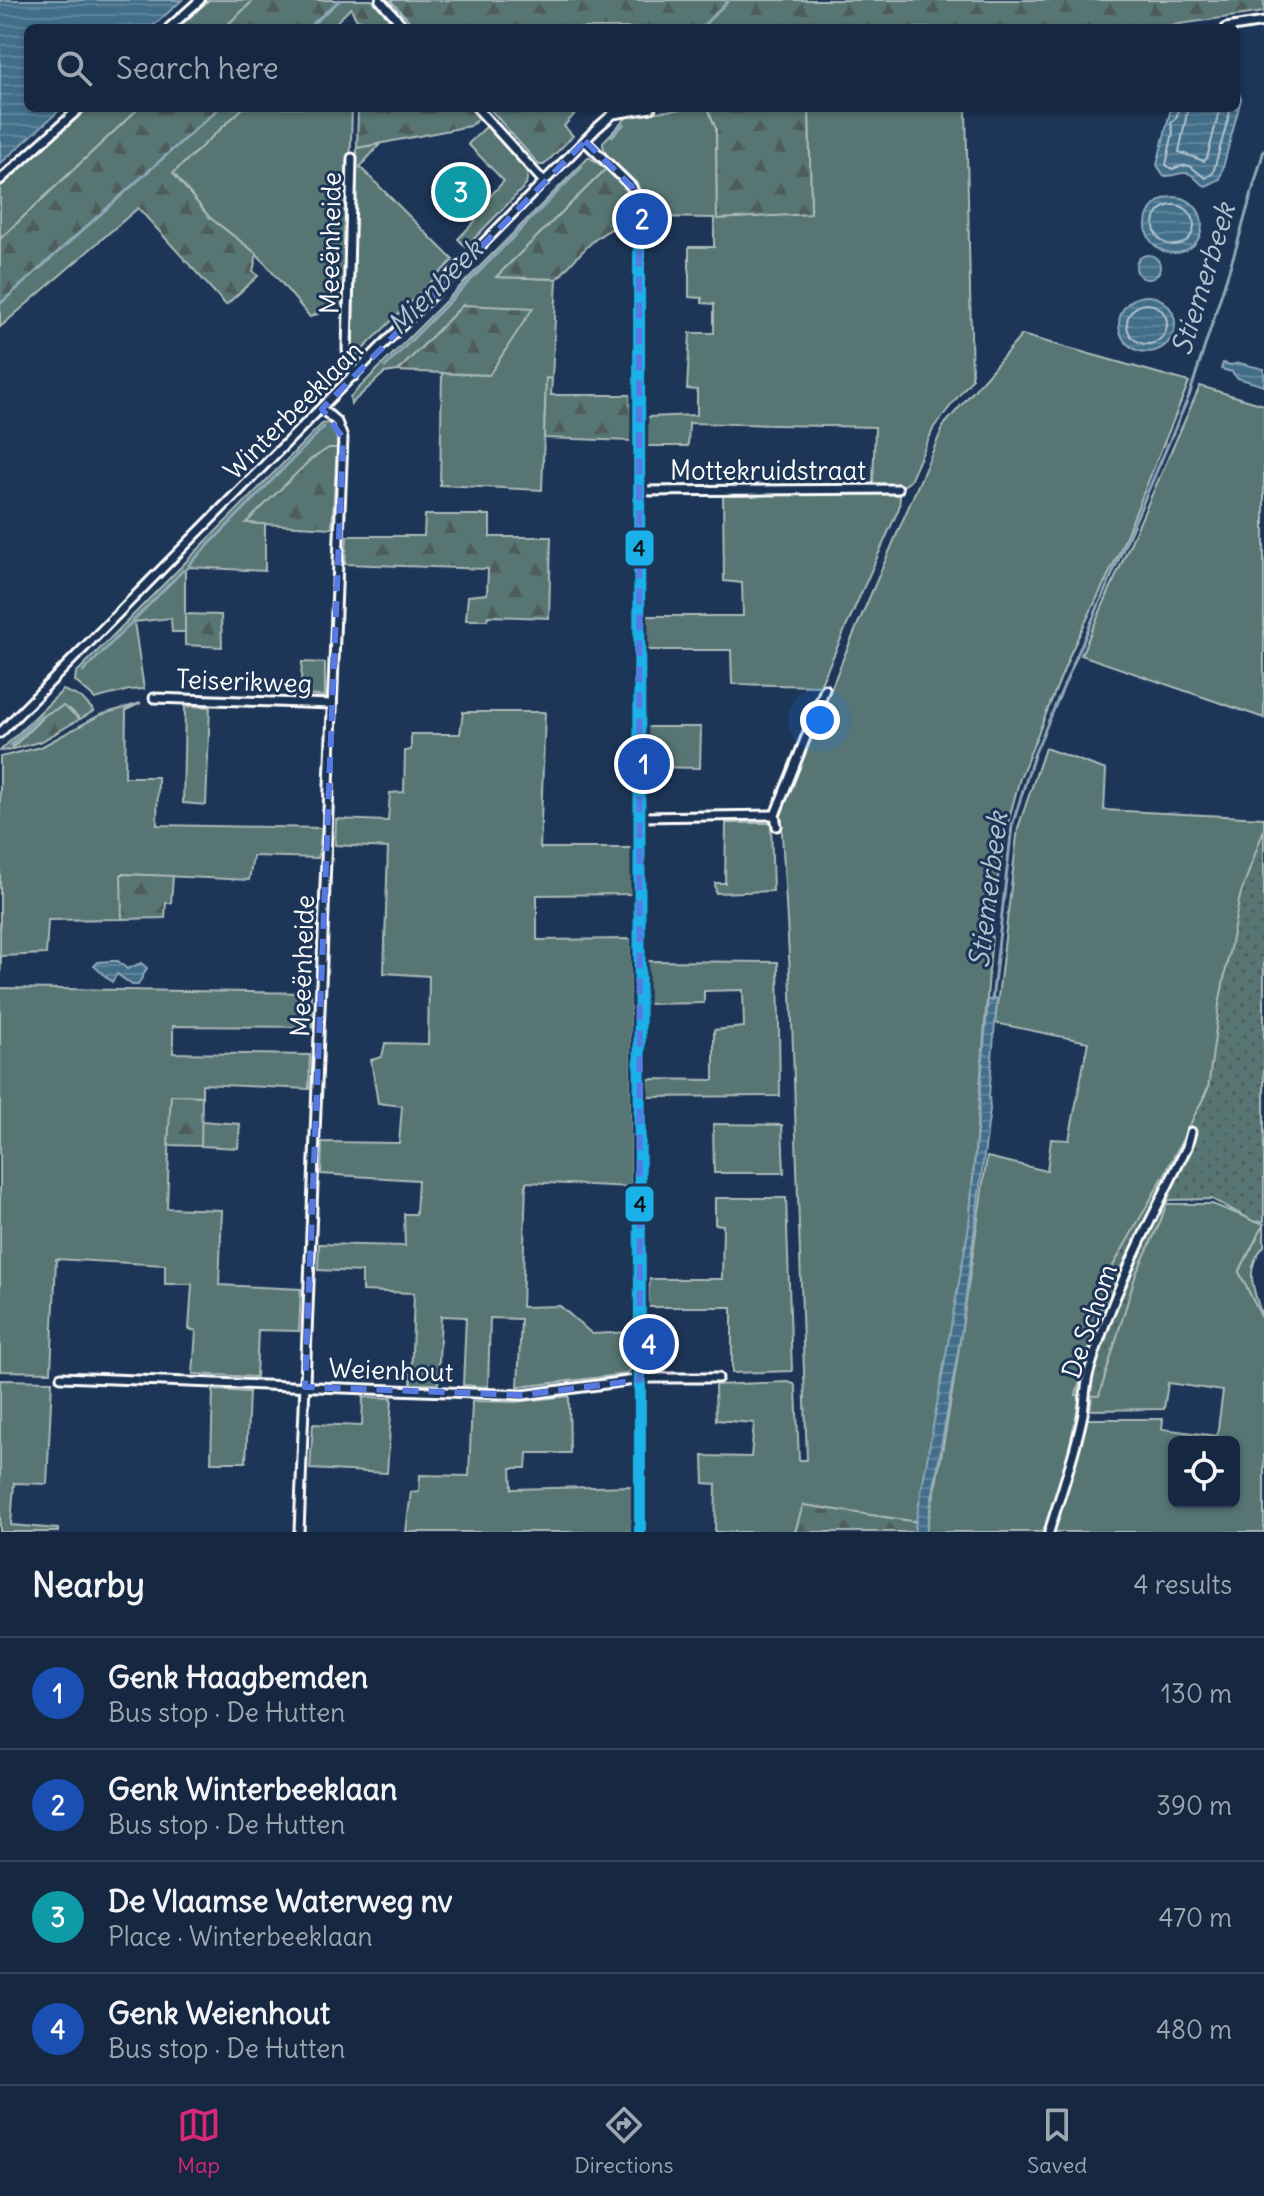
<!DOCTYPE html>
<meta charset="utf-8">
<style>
:root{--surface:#162841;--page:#1f3048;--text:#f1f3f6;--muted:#9ea6b1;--line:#35445a;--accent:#db2777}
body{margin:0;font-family:Delius,sans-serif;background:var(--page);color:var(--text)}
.controls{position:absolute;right:24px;bottom:24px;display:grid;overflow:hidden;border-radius:12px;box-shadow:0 2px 6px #0004}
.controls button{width:72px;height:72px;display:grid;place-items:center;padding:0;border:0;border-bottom:2px solid var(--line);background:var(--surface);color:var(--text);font:40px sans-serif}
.you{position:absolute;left:820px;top:720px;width:28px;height:28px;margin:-20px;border:6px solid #fff;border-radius:50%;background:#1a73e8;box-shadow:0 0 0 12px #1a73e833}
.badge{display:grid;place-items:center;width:52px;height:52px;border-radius:50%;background:var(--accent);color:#fff;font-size:26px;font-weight:700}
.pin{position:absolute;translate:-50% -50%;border:4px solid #fff;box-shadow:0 2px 8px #0006}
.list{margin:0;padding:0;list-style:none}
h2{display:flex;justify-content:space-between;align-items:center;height:104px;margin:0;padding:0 32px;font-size:34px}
h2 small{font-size:26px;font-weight:400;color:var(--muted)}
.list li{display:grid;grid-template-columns:52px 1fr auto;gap:24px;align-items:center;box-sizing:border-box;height:112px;padding:0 32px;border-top:2px solid var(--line)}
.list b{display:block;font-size:30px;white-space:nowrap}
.list p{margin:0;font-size:26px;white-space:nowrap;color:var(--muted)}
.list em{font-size:26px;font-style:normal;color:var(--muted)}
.icon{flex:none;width:44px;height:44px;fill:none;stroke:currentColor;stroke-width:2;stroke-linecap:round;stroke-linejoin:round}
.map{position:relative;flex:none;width:1264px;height:1532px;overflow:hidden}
.search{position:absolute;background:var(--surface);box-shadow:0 2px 6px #0004;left:24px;right:24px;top:24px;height:88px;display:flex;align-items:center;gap:20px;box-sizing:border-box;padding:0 28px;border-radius:12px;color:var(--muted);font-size:30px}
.sheet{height:552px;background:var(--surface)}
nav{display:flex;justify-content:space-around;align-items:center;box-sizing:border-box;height:112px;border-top:2px solid var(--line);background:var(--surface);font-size:22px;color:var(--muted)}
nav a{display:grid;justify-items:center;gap:4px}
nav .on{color:var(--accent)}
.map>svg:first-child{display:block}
</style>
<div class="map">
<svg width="1264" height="1532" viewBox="0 0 1264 1532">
<defs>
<pattern id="forest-firs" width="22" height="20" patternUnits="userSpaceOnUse" patternTransform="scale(2)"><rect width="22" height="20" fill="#577573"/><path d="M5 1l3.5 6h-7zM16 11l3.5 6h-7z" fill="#505c5c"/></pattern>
<pattern id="park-dots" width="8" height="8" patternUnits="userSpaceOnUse" patternTransform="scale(2)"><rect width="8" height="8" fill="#577573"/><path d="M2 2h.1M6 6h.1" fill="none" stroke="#505c5c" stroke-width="1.8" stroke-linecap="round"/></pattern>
<pattern id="water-rules" width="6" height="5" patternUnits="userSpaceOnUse" patternTransform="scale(2)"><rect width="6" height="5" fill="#436e89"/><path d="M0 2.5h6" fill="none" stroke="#5f849b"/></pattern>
</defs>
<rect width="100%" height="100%" fill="#1d3557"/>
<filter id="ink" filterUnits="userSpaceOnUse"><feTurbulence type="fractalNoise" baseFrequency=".0125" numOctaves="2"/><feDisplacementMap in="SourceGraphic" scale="16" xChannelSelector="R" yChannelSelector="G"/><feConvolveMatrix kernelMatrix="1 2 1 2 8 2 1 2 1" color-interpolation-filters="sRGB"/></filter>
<g filter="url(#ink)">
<g fill="#577573" stroke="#abbab9" stroke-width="2" fill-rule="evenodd">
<path d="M 209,0 L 254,0 L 224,28 L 178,28 Z"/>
<path d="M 88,108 L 139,108 L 0,239 L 0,187 Z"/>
<path d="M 243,108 L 352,108 L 346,302 L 310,317 L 258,255 L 209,217 L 173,173 Z"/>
<path d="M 692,108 L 708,108 L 716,128 L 717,219 L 811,213 L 809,108 L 966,108 L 972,379 L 934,427 L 910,481 L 905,485 L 873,483 L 875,427 L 689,423 L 688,446 L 647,446 L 647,417 L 697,415 L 697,390 L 687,389 L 690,333 L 714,333 L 714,304 L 702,303 L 702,298 L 689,297 L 689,247 L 714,247 L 714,218 L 646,217 C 644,207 643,194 638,186 C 627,171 602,161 603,142 L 629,115 Z"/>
<path d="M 487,126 L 528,172 L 526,185 L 466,247 L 458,239 L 476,220 L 472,216 L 504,181 L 468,144 Z"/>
<path d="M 380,144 L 360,167 L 453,260 L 352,360 L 357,148 Z"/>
<path d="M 589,157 L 606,169 L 496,277 L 557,279 L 552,379 L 546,379 L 542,490 L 440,485 L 442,373 L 489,375 L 463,305 L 398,371 L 384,373 L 351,404 L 350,397 Z"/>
<path d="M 1022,335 L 1189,382 L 1119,553 L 1072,650 L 1020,778 L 1007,826 L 995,895 L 969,1229 L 918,1522 L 804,1505 L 795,1532 L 715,1532 L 716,1484 L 704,1483 L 703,1456 L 751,1457 L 754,1423 L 716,1420 L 715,1385 L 788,1382 L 794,1384 L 796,1389 L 799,1460 L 807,1460 L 791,991 L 781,815 L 845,654 L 944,425 Z"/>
<path d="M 1200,386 L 1264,405 L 1264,718 L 1081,655 Z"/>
<path d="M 327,423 C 339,428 338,436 337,448 L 329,448 L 247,523 L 265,524 L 265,571 L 189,567 L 185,571 L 185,632 L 172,632 L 171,618 L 134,622 L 144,689 L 129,690 L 95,699 L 75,681 L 76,673 L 322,424 Z"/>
<path d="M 896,494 L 900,496 L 899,508 L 820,686 L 732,684 L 731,650 L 647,650 L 645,616 L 743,616 L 742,583 L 724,581 L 723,495 Z"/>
<path d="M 302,662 L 325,663 L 325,696 L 300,695 Z"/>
<path d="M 63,690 L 82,698 L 94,711 L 80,719 L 70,709 L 46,714 L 10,750 L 0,751 Z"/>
<path d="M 141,703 L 126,710 L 125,777 L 158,777 L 157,825 L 322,828 L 318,858 L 253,856 L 249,880 L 122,874 L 122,919 L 48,920 L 46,954 L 1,956 L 0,983 L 0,757 L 41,747 L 100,715 Z"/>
<path d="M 185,706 L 210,707 L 206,805 L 183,803 Z"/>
<path d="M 463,712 L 545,712 L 540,848 L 633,848 L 632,894 L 537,895 L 537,940 L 631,939 L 631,1187 L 526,1182 L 522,1307 L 560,1306 L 592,1334 L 631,1332 L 631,1369 L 627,1374 L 518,1387 L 521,1319 L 490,1318 L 488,1387 L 463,1385 L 466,1317 L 441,1316 L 438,1384 L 411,1384 L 414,1293 L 362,1291 L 362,1272 L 318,1270 L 319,1244 L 405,1246 L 404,1214 L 416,1214 L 418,1180 L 321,1174 L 322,1142 L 399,1143 L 402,1106 L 378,1103 L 371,1060 L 382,1057 L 385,1043 L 428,1044 L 429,976 L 384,973 L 388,848 L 335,845 L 336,819 L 388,821 L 390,793 L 404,792 L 405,751 L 411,750 L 411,734 L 460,734 Z"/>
<path d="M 645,727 L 701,727 L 700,768 L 647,767 Z"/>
<path d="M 1045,748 L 1106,770 L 1104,810 L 1264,818 L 1264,906 L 1219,1061 L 1083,1383 L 1068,1454 L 1044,1532 L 926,1532 C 953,1408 968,1282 987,1157 L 1047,1171 L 1051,1139 L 1069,1140 L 1088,1042 L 995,1023 L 1018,828 Z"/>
<path d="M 726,823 L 771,823 L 773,891 L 716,893 L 715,883 L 725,883 Z"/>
<path d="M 646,961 L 778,962 L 780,1096 L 645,1097 L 646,1079 L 714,1080 L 714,1030 L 744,1027 L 743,990 L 704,991 L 704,1003 L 645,1004 Z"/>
<path d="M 0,988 L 311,993 L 312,1027 L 173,1026 L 173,1053 L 310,1055 L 309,1089 L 202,1084 L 202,1096 L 171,1095 L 167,1208 L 222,1210 L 219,1285 L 301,1289 L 299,1331 L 258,1330 L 256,1377 L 193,1374 L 196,1331 L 189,1329 L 192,1284 L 165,1284 L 165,1265 L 56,1259 L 51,1372 L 0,1371 Z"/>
<path d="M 201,1121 L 240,1124 L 238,1148 L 201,1146 Z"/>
<path d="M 713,1124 L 782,1125 L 784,1173 L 714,1173 Z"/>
<path d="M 715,1198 L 786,1198 L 792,1371 L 732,1373 L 732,1307 L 648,1307 L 649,1279 L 722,1279 L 723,1225 L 715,1224 Z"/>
<path d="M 1164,1204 L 1212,1204 L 1264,1224 L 1239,1272 L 1264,1321 L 1264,1532 L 1054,1532 L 1087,1419 L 1163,1419 L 1162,1429 L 1217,1436 L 1223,1391 L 1168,1383 L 1164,1409 L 1090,1410 L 1097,1368 ZM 1174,1442 L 1234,1442 L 1234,1502 L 1174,1502 Z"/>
<path d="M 0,1380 L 52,1381 L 47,1484 L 14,1483 L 11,1525 L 58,1529 L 58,1532 L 0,1532 Z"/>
<path d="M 213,1390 L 249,1392 L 246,1462 L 211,1462 Z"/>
<path d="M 569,1396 L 570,1453 L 527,1453 L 526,1468 L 511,1468 L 512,1489 L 632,1486 L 632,1532 L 406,1532 L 411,1492 L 419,1491 L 420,1475 L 469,1476 L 472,1401 L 515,1402 Z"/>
<path d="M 363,1397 L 392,1398 L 387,1473 L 310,1469 L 313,1424 L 362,1426 Z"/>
</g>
<g fill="url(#forest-firs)" stroke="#abbab9" stroke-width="2">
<path d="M 254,0 L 372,0 L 398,28 L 362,28 L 362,20 L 356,19 L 351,8 L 330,28 L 224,28 Z"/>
<path d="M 390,0 L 1264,0 L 1264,12 L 1152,28 L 416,28 Z"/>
<path d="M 139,108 L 243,108 L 173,173 L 209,217 L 257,254 L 253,271 L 258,276 L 226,305 L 138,208 L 0,327 L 0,239 Z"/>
<path d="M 358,108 L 471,108 L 480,118 L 470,126 L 357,148 Z"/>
<path d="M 489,108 L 580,108 L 564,126 L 573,136 L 544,165 L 539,165 Z"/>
<path d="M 708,108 L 809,108 L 811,214 L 717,219 L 716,129 Z"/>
<path d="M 606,169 C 625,188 636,192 631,222 C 597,229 580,255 557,279 L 496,277 Z"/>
<path d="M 463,305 L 533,308 L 489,375 L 398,371 Z"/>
<path d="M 546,378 L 552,379 L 551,395 L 630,395 L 632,441 L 544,438 Z"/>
<path d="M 329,448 L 337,448 L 332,528 L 246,523 L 310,460 Z"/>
<path d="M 425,515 L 490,515 L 490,537 L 551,537 L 549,618 L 488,616 L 487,620 L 466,620 L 468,596 L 487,594 L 488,569 L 345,564 L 347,536 L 424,536 Z"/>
<path d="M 185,614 L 221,615 L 222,647 L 185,645 Z"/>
<path d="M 63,706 L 80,719 L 42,741 L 10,750 L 46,714 Z"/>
<path d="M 121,874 L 173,876 L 171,903 L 166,903 L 165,918 L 122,919 Z"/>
<path d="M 171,1095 L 202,1096 L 201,1146 L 168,1145 Z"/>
<path d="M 1264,1224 L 1264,1246 C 1242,1271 1255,1291 1263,1320 L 1239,1272 Z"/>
<path d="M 803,1505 L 918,1522 L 916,1532 L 795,1532 Z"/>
</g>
<path fill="url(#park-dots)" stroke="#abbab9" stroke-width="2" d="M 1264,829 L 1264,1221 L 1255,1222 L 1212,1199 L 1168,1200 L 1159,1225 L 1136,1274 L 1099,1396 L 1076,1395 L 1113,1266 L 1166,1172 L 1208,1089 L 1219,1005 L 1240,896 Z"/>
<g fill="url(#water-rules)" stroke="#8ea8b8" stroke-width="2">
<path d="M 0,0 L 182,0 L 151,28 L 28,28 L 28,108 L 62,108 L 0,164 Z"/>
<path d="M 1236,87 L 1241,99 L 1220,179 L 1206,186 C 1197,183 1197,178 1190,174 C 1184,170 1172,177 1164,176 L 1157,165 L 1171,108 L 1236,108 Z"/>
<circle cx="1174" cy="225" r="28"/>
<circle cx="1148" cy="267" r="12"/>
<circle cx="1147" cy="324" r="28"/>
<path d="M 1223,363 L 1231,365 L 1239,363 L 1264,369 L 1264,386 L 1237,378 L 1232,372 L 1221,369 Z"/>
<path d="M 112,961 L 118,961 L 127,969 L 141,963 L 147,968 L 138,985 L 132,985 L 117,974 L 112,982 L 94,966 L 98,962 Z"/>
<path d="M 997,998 L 989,1096 L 990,1109 L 961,1334 L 926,1532 L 914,1532 L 969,1226 L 988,1000 Z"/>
</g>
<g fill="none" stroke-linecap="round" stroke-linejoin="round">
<g stroke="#b4c5d0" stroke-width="2">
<path d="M 1178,108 L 1177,116 L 1171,123 L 1173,132 L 1166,165 L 1172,169 C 1194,161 1189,168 1206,178 L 1213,173 L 1231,108"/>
<path d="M 1188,108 L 1179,152 L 1204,161 L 1207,158 L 1220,108"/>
<circle cx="1174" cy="225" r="20"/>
<circle cx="1147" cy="324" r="20"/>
</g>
<g stroke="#8ea8b8" stroke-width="3">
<path d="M 308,28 L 340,0"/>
<path d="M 701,28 L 729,0"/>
<path d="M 612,136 L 624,124"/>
<path d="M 0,304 L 219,108"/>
<path d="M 385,367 L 582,167"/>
<path d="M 189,565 L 324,427"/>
<path d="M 83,672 L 183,570"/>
<path d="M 11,745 L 41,715"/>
<path d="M 992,1001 L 1012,826 L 1034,755 L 1189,396 L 1237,245 L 1264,150"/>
</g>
<defs>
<g id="street">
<path d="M 380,0 L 405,28"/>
<path d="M 169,28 L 200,0"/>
<path d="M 1226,28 L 1264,22"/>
<path d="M 477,108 L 544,182"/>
<path d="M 585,141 L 632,187 L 638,206 L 640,1532"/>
<path d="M 352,158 L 347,350 L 354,376"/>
<path d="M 0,180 L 80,108"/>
<path d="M 637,491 L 898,489"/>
<path d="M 154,698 L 332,704"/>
<path d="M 0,733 L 597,128 L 613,114 L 651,108"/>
<path d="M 640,817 L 775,815"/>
<path d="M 777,826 L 775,815 L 825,689"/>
<path d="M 61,1377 L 523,1395 L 650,1378 L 718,1378"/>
<path d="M 299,1532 L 343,438 L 337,422 L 322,409"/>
<path d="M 1049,1532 C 1061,1493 1075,1454 1083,1414 C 1085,1400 1085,1386 1089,1372 C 1112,1293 1150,1221 1187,1147 L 1191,1132"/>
</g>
</defs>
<use href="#street" stroke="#fff" stroke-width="13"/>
<use href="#street" stroke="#1d3557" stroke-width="7"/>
<defs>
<path id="bus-1" d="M 639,220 L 640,1532"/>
</defs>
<use href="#bus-1" stroke="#1d3557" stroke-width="18"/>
<use href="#bus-1" stroke="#1ab1e8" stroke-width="12"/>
</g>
</g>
<path fill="none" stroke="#567ae2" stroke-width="6" stroke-dasharray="16 10" stroke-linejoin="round" d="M 585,141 L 632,187 L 639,220 L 640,1380 L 523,1395 L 305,1387 L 343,438 L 322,409 Z"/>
<g text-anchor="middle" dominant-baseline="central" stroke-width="6" stroke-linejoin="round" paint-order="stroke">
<g font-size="26" fill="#fff" stroke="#1d3557">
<text transform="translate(330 243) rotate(-89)">Meeënheide</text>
<text transform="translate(293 410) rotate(-45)">Winterbeeklaan</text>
<text x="768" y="470">Mottekruidstraat</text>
<text transform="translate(244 681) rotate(2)">Teiserikweg</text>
<text transform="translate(302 966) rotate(-88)">Meeënheide</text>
<text transform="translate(1089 1321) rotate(-71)">De Schom</text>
<text transform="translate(391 1370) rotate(2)">Weienhout</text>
</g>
<g font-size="28" font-style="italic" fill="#b4c5d0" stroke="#1d3557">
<text transform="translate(1203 279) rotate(-73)">Stiemerbeek</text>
<text transform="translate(435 287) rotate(-45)">Mienbeek</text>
<text transform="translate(988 890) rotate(-83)">Stiemerbeek</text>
</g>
</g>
<g stroke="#1d3557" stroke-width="3">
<rect x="624" y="529" width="31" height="38" rx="8" fill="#1ab1e8"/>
<rect x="624" y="1185" width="31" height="38" rx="8" fill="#1ab1e8"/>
</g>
<g font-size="22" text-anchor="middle" font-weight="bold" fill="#111">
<text x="639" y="556">4</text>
<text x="640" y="1212">4</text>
</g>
</svg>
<div class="controls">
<button><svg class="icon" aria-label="locate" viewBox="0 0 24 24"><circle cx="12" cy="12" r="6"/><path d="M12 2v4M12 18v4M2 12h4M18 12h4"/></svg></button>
</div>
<div class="you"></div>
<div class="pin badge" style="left:644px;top:764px;background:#1a4fb4">1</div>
<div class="pin badge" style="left:642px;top:219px;background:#1a4fb4">2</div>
<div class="pin badge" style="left:461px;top:192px;background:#0f9aa8">3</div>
<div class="pin badge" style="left:649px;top:1344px;background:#1a4fb4">4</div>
<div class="search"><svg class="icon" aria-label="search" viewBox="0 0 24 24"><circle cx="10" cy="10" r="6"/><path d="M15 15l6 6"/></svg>Search here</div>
</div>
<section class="sheet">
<h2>Nearby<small>4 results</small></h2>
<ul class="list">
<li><span class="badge" style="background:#1a4fb4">1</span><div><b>Genk Haagbemden</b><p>Bus stop · De Hutten</p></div><em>130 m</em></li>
<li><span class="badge" style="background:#1a4fb4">2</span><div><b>Genk Winterbeeklaan</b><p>Bus stop · De Hutten</p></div><em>390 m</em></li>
<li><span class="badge" style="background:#0f9aa8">3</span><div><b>De Vlaamse Waterweg nv</b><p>Place · Winterbeeklaan</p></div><em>470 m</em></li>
<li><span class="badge" style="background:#1a4fb4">4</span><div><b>Genk Weienhout</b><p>Bus stop · De Hutten</p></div><em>480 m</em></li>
</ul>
</section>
<nav>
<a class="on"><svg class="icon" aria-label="map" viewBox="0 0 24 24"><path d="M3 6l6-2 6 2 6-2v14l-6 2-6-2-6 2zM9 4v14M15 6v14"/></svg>Map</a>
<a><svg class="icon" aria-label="directions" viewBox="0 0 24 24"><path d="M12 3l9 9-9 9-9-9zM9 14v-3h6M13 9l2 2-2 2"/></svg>Directions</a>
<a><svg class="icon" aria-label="saved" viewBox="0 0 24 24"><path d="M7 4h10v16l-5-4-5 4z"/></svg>Saved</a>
</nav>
